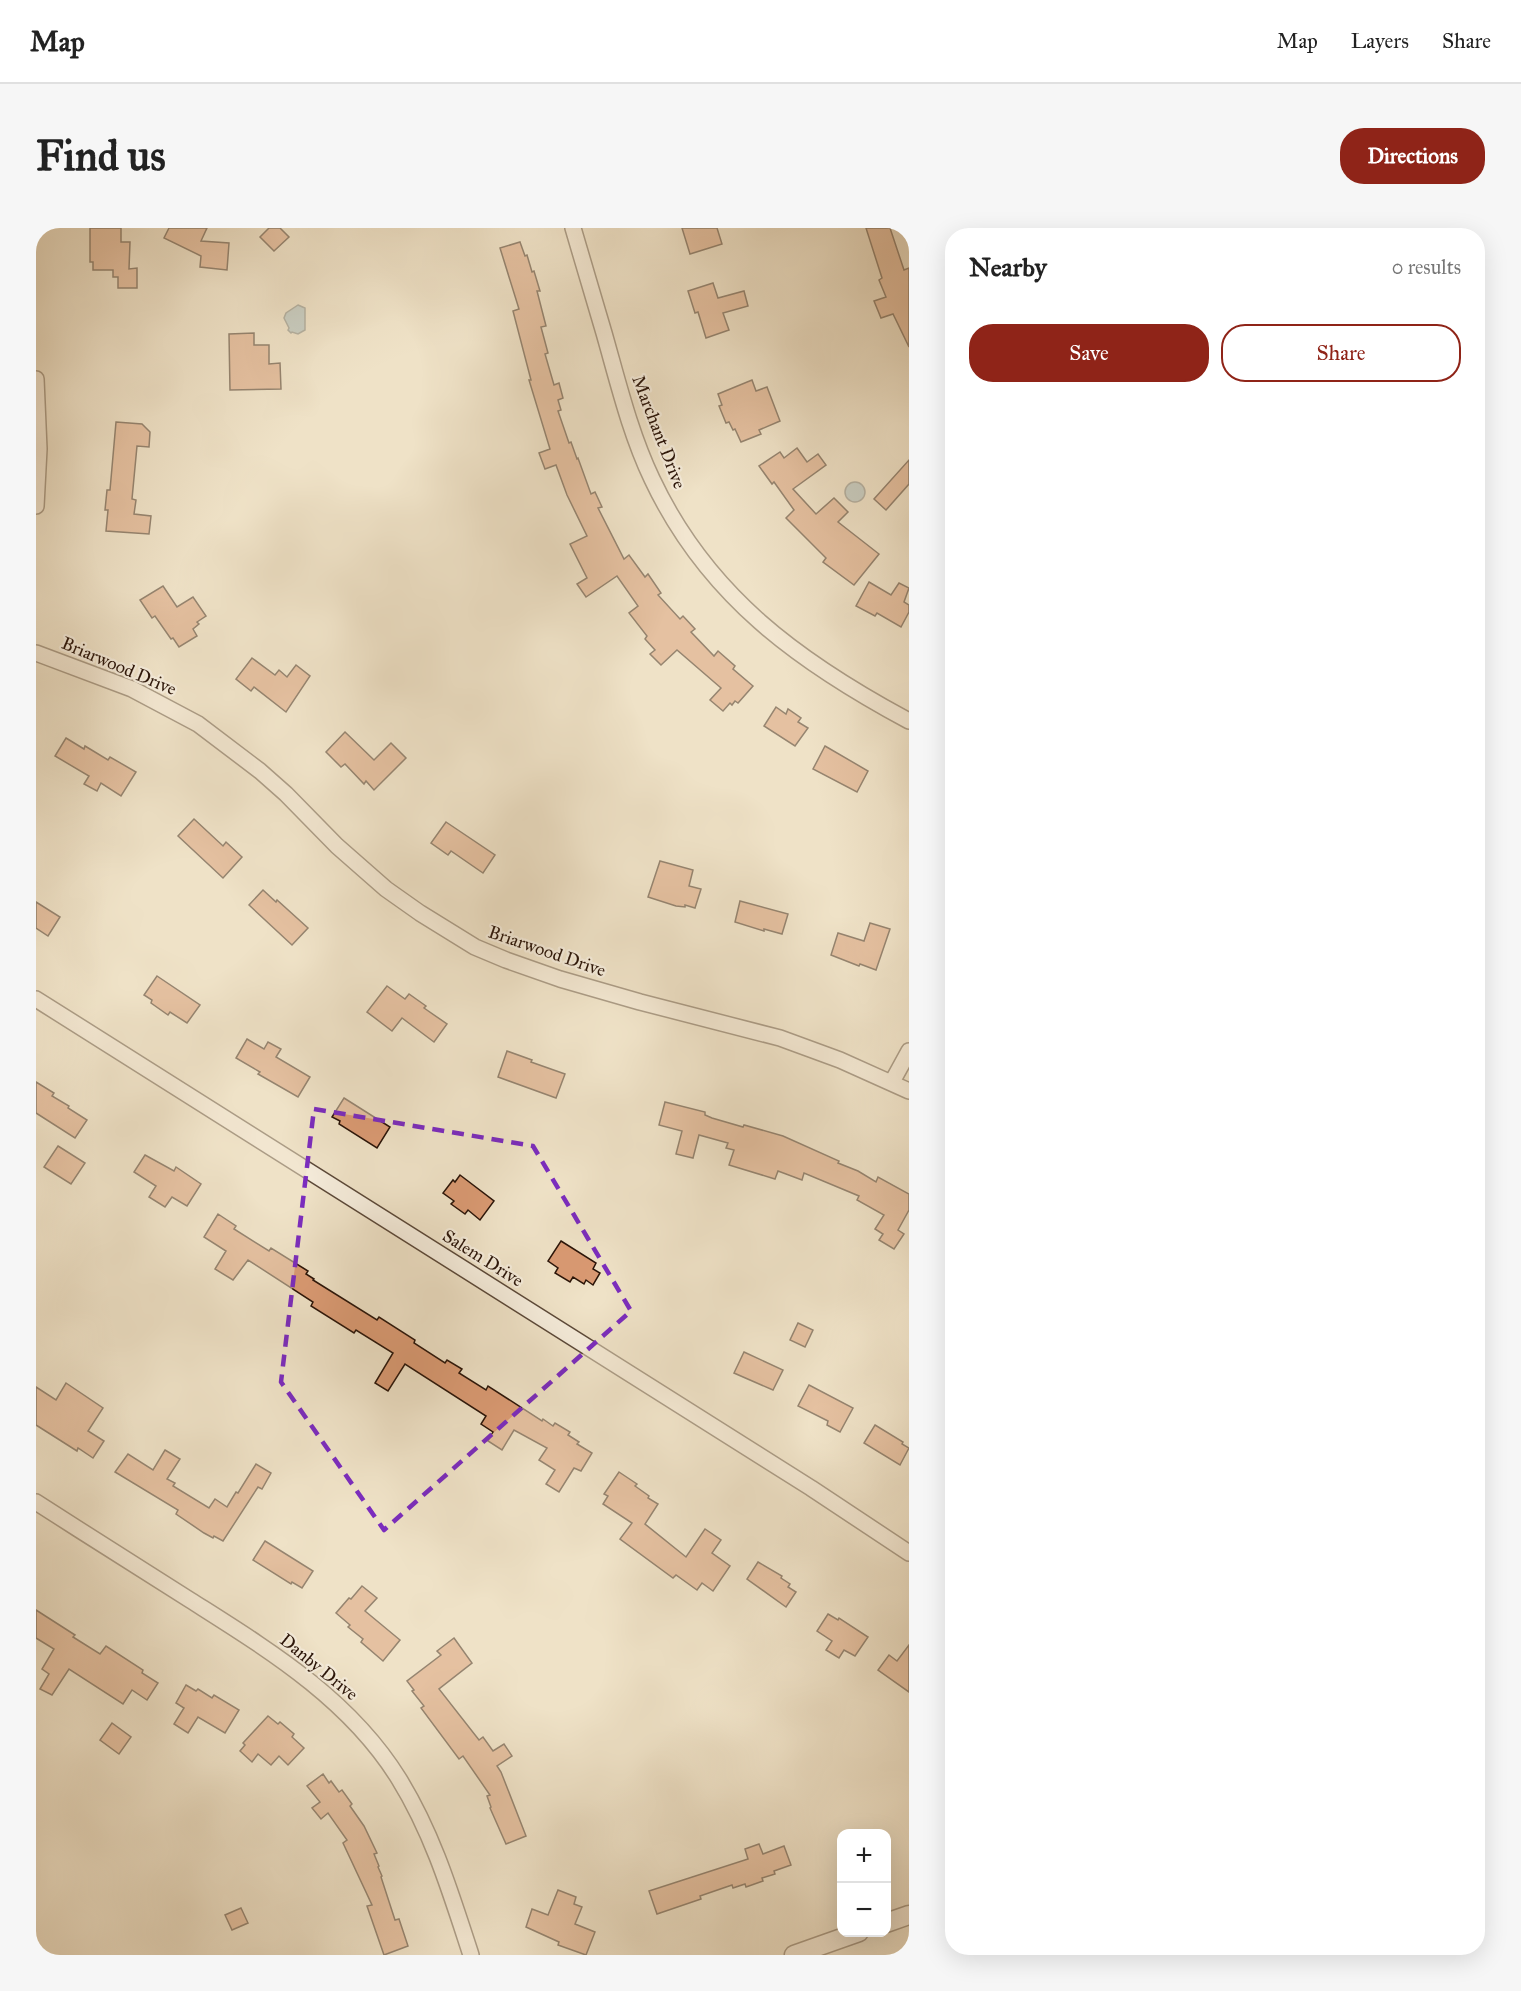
<!DOCTYPE html>
<meta charset="utf-8">
<style>
:root{--surface:#fff;--page:#f6f6f6;--text:#222;--muted:#767676;--line:#e0e0e0;--accent:#8f2418}
body{margin:0;font-family:"IM FELL Great Primer",serif;background:var(--page);color:var(--text)}
.controls{position:absolute;right:18px;bottom:18px;display:grid;overflow:hidden;border-radius:12px;box-shadow:0 6px 24px #0002}
.controls button{width:54px;height:54px;display:grid;place-items:center;padding:0;border:0;border-bottom:2px solid var(--line);background:var(--surface);color:var(--text);font:30px sans-serif}
.list{margin:0;padding:0;list-style:none}
h2{display:flex;justify-content:space-between;align-items:center;height:78px;margin:0;padding:0 24px;font-size:26px}
h2 small{font-size:20px;font-weight:400;color:var(--muted)}
.actions{display:flex;gap:12px;padding:18px 24px}
.actions a{flex:1;padding:14px 0;border:2px solid var(--accent);border-radius:24px;text-align:center;font-size:21px;color:var(--accent)}
.actions .main{background:var(--accent);color:#fff}
.map{position:relative;flex:none;width:873px;height:1727px;overflow:hidden;border-radius:24px}
header{display:flex;align-items:center;gap:36px;box-sizing:border-box;height:84px;padding:0 30px;background:var(--surface);border-bottom:2px solid var(--line)}
header strong{font-size:28px}
nav{display:flex;gap:33px;margin-inline-start:auto;font-size:21px}
.intro{display:flex;align-items:center;justify-content:space-between;box-sizing:border-box;height:144px;padding:0 36px}
h1{margin:0;font-size:42px}
.button{padding:15px 27px;border-radius:24px;background:var(--accent);color:#fff;font-size:21px;font-weight:700}
main{display:flex;gap:36px;padding:0 36px}
aside{flex:1;background:var(--surface);border-radius:24px;box-shadow:0 6px 24px #0002}
.map>svg:first-child{display:block}
</style>
<header>
<strong>Map</strong>
<nav><a>Map</a><a>Layers</a><a>Share</a></nav>
</header>
<div class="intro"><h1>Find us</h1><a class="button">Directions</a></div>
<main>
<div class="map">
<svg width="873" height="1727" viewBox="0 0 873 1727">
<rect width="100%" height="100%" fill="#efe2c7"/>
<filter id="stains"><feTurbulence type="fractalNoise" baseFrequency=".00333" numOctaves="4"/><feColorMatrix values="0 0 0 0 .2 0 0 0 0 .09 0 0 0 0 .02 0 0 0 .5 -.17"/></filter>
<radialGradient id="worn" r=".72"><stop offset=".6" stop-color="#630" stop-opacity="0"/><stop offset="1" stop-color="#630" stop-opacity=".3"/></radialGradient>
<g fill="#a0bac0" stroke="#717876" stroke-width="1.5">
<path d="M 262,77 L 269,80 C 269,83 269,99 269,102 L 262,106 L 256,104 L 255,105 L 252,102 L 253,100 L 248,90 L 250,85 Z"/>
<circle cx="819" cy="264" r="10"/>
</g>
<g fill="#da9a73" stroke="#2a1408" stroke-width="1.5">
<path d="M 54,0 L 85,0 L 85,14 L 94,14 L 93,41 L 101,40 L 101,60 L 82,60 L 82,49 L 77,49 L 77,42 L 57,42 L 57,34 L 54,34 Z"/>
<path d="M 133,0 L 171,0 L 165,13 L 193,15 L 191,42 L 164,39 L 165,28 L 128,10 Z"/>
<path d="M 233,0 L 244,0 L 253,9 L 238,23 L 224,9 Z"/>
<path d="M 646,0 L 681,0 L 686,16 L 654,26 Z"/>
<path d="M 830,0 L 854,0 L 868,42 L 873,40 L 873,119 L 857,86 L 845,90 L 838,73 L 850,69 L 843,52 L 846,50 Z"/>
<path d="M 484,14 L 489,28 L 491,27 L 496,44 L 498,43 L 504,63 L 501,63 L 510,98 L 505,99 L 512,125 L 509,126 L 518,157 L 523,155 L 527,170 L 522,172 L 525,182 L 522,183 L 533,215 L 535,214 L 541,231 L 542,230 L 555,266 L 559,264 L 566,279 L 562,280 L 588,331 L 593,327 L 609,349 L 612,346 L 625,365 L 622,367 L 644,391 L 647,388 L 659,401 L 655,404 L 678,428 L 682,423 L 699,438 L 697,441 L 717,458 L 702,475 L 699,473 L 696,477 L 694,475 L 687,483 L 674,472 L 685,460 L 641,422 L 625,437 L 614,426 L 619,422 L 609,411 L 611,408 L 593,385 L 602,378 L 581,348 L 550,369 L 541,356 L 551,350 L 534,316 L 551,308 L 531,267 L 520,237 L 509,241 L 503,225 L 514,221 L 493,152 L 495,152 L 477,83 L 483,81 L 464,20 Z"/>
<path d="M 677,55 L 682,70 L 708,63 L 712,78 L 687,85 L 693,102 L 670,110 L 662,84 L 659,85 L 652,63 Z"/>
<path d="M 218,105 L 218,117 L 233,117 L 233,136 L 244,135 L 245,161 L 194,162 L 193,106 Z"/>
<path d="M 716,152 L 720,163 L 731,159 L 744,193 L 723,202 L 725,206 L 705,214 L 699,201 L 697,202 L 693,194 L 690,195 L 683,178 L 686,177 L 682,166 Z"/>
<path d="M 80,194 L 106,196 L 114,204 L 113,219 L 101,218 L 96,271 L 100,272 L 98,286 L 115,288 L 113,306 L 70,303 L 72,282 L 69,282 L 71,262 L 74,262 Z"/>
<path d="M 761,220 L 771,234 L 782,226 L 790,237 L 757,261 L 780,286 L 798,270 L 812,284 L 802,294 L 843,326 L 818,357 L 787,334 L 790,330 L 750,290 L 758,282 L 738,254 L 736,256 L 723,238 L 744,224 L 748,230 Z"/>
<path d="M 873,232 L 873,256 L 850,282 L 838,271 Z"/>
<path d="M 833,354 L 855,367 L 863,355 L 873,360 L 868,374 L 873,377 L 873,384 L 865,399 L 841,385 L 839,388 L 820,378 Z"/>
<path d="M 127,358 L 141,379 L 157,369 L 170,388 L 161,394 L 163,396 L 157,401 L 161,408 L 143,419 L 137,410 L 135,411 L 119,388 L 116,390 L 104,372 Z"/>
<path d="M 216,430 L 239,447 L 243,442 L 251,449 L 260,437 L 274,448 L 250,484 L 218,459 L 215,463 L 200,451 Z"/>
<path d="M 740,479 L 750,486 L 752,481 L 765,490 L 762,494 L 772,500 L 759,518 L 728,498 Z"/>
<path d="M 309,504 L 338,532 L 355,515 L 370,530 L 338,562 L 330,553 L 328,556 L 309,536 L 305,539 L 290,524 Z"/>
<path d="M 30,510 L 48,521 L 49,518 L 72,532 L 74,529 L 100,544 L 85,568 L 65,555 L 61,563 L 48,556 L 53,548 L 19,528 Z"/>
<path d="M 789,518 L 832,543 L 821,564 L 777,541 Z"/>
<path d="M 158,591 L 187,618 L 190,614 L 206,629 L 187,650 L 142,608 Z"/>
<path d="M 410,594 L 459,627 L 447,645 L 415,623 L 412,627 L 395,615 Z"/>
<path d="M 624,633 L 657,642 L 653,658 L 665,661 L 659,680 L 649,677 L 649,679 L 640,678 L 612,669 Z"/>
<path d="M 227,662 L 240,674 L 241,672 L 272,700 L 256,717 L 213,677 Z"/>
<path d="M 704,673 L 752,686 L 746,706 L 728,701 L 728,703 L 699,694 Z"/>
<path d="M 0,674 L 24,689 L 12,708 L 0,700 Z"/>
<path d="M 834,695 L 854,701 L 840,742 L 824,736 L 823,738 L 795,727 L 802,705 L 828,713 Z"/>
<path d="M 121,748 L 164,777 L 151,795 L 134,784 L 132,787 L 115,775 L 116,772 L 108,767 Z"/>
<path d="M 351,758 L 369,771 L 373,766 L 390,778 L 388,780 L 411,796 L 398,814 L 366,790 L 356,803 L 331,784 Z"/>
<path d="M 211,811 L 228,821 L 232,814 L 245,821 L 240,829 L 274,849 L 262,869 L 222,846 L 224,844 L 200,830 Z"/>
<path d="M 471,823 L 496,832 L 495,834 L 529,846 L 520,870 L 462,849 Z"/>
<path d="M 0,854 L 18,865 L 16,868 L 33,878 L 32,880 L 51,892 L 39,910 L 0,885 Z"/>
<path d="M 308,870 L 354,899 L 341,920 L 303,896 L 304,893 L 296,889 Z"/>
<path d="M 629,874 L 669,884 L 669,887 L 676,890 L 707,899 L 708,897 L 747,908 L 803,933 L 802,935 L 822,943 L 840,954 L 842,949 L 873,966 L 873,982 L 862,1002 L 868,1006 L 858,1021 L 843,1012 L 847,1006 L 839,1001 L 848,987 L 821,972 L 823,968 L 768,945 L 766,952 L 742,943 L 739,951 L 693,937 L 698,922 L 690,920 L 692,915 L 663,907 L 657,930 L 640,926 L 646,903 L 623,897 Z"/>
<path d="M 22,918 L 49,935 L 35,956 L 8,939 Z"/>
<path d="M 109,927 L 138,943 L 140,939 L 165,956 L 151,978 L 136,969 L 129,979 L 113,969 L 120,958 L 98,944 Z"/>
<path d="M 424,947 L 458,973 L 444,992 L 432,982 L 429,986 L 415,976 L 418,973 L 407,965 L 417,952 L 419,954 Z"/>
<path d="M 182,986 L 200,998 L 198,1001 L 233,1023 L 235,1020 L 272,1043 L 270,1046 L 278,1051 L 277,1052 L 341,1092 L 343,1089 L 379,1112 L 378,1115 L 409,1135 L 411,1132 L 426,1141 L 423,1145 L 450,1162 L 452,1158 L 506,1193 L 507,1191 L 517,1198 L 519,1195 L 534,1204 L 532,1207 L 543,1214 L 541,1216 L 556,1225 L 545,1243 L 538,1240 L 523,1264 L 510,1256 L 519,1242 L 503,1232 L 511,1220 L 478,1202 L 466,1222 L 452,1213 L 457,1204 L 445,1196 L 450,1188 L 369,1136 L 352,1163 L 339,1155 L 357,1125 L 320,1102 L 318,1105 L 275,1078 L 277,1074 L 212,1032 L 197,1052 L 179,1041 L 190,1023 L 168,1009 Z"/>
<path d="M 525,1013 L 560,1035 L 557,1041 L 564,1045 L 557,1057 L 550,1052 L 548,1056 L 537,1049 L 534,1054 L 519,1045 L 522,1040 L 512,1033 Z"/>
<path d="M 762,1095 L 777,1102 L 769,1119 L 754,1112 Z"/>
<path d="M 708,1124 L 747,1142 L 737,1162 L 698,1145 Z"/>
<path d="M 30,1155 L 67,1180 L 52,1203 L 68,1213 L 57,1230 L 42,1220 L 41,1223 L 0,1197 L 0,1159 L 20,1172 Z"/>
<path d="M 773,1157 L 817,1180 L 804,1204 L 791,1197 L 792,1193 L 762,1178 Z"/>
<path d="M 839,1197 L 867,1214 L 866,1216 L 873,1220 L 864,1237 L 828,1215 Z"/>
<path d="M 129,1222 L 144,1231 L 131,1251 L 139,1255 L 137,1258 L 173,1280 L 179,1271 L 191,1279 L 200,1264 L 202,1265 L 220,1236 L 235,1245 L 226,1261 L 222,1259 L 187,1313 L 178,1308 L 177,1310 L 168,1305 L 140,1286 L 142,1282 L 79,1244 L 92,1226 L 117,1242 Z"/>
<path d="M 583,1244 L 601,1256 L 599,1258 L 613,1268 L 612,1270 L 622,1276 L 609,1296 L 650,1329 L 669,1301 L 685,1312 L 676,1325 L 694,1338 L 677,1363 L 666,1355 L 661,1362 L 640,1347 L 637,1350 L 584,1311 L 596,1295 L 567,1276 L 572,1268 L 568,1266 Z"/>
<path d="M 229,1313 L 277,1343 L 266,1360 L 256,1354 L 255,1356 L 217,1332 Z"/>
<path d="M 722,1334 L 746,1348 L 745,1350 L 754,1356 L 752,1359 L 760,1364 L 750,1379 L 711,1351 Z"/>
<path d="M 326,1358 L 341,1370 L 329,1383 L 364,1412 L 347,1433 L 325,1414 L 327,1411 L 312,1399 L 314,1397 L 300,1385 L 313,1370 L 315,1371 Z"/>
<path d="M 0,1382 L 39,1407 L 37,1409 L 64,1426 L 70,1418 L 107,1442 L 106,1445 L 122,1455 L 111,1472 L 96,1462 L 87,1476 L 33,1441 L 16,1467 L 4,1461 L 13,1446 L 6,1441 L 18,1421 L 0,1410 Z"/>
<path d="M 792,1386 L 802,1392 L 803,1390 L 832,1409 L 819,1428 L 808,1422 L 803,1430 L 790,1422 L 796,1413 L 781,1403 Z"/>
<path d="M 418,1410 L 436,1435 L 403,1461 L 443,1512 L 447,1509 L 457,1523 L 468,1516 L 476,1528 L 461,1538 L 465,1544 L 490,1608 L 470,1616 L 454,1580 L 455,1579 L 451,1568 L 454,1567 L 427,1528 L 423,1531 L 385,1480 L 388,1478 L 376,1463 L 378,1462 L 371,1453 L 405,1427 L 401,1423 Z"/>
<path d="M 873,1417 L 873,1464 L 842,1442 L 853,1427 L 861,1433 Z"/>
<path d="M 150,1457 L 160,1463 L 162,1461 L 176,1470 L 178,1467 L 203,1482 L 189,1505 L 162,1489 L 152,1505 L 138,1496 L 148,1480 L 140,1475 Z"/>
<path d="M 232,1488 L 242,1496 L 244,1494 L 258,1506 L 256,1509 L 268,1520 L 252,1537 L 243,1528 L 235,1537 L 222,1526 L 216,1534 L 204,1523 L 209,1517 L 207,1515 Z"/>
<path d="M 76,1495 L 95,1509 L 83,1526 L 64,1512 Z"/>
<path d="M 287,1546 L 293,1555 L 295,1553 L 303,1564 L 306,1562 L 316,1576 L 314,1578 L 328,1598 L 341,1625 L 338,1626 L 343,1638 L 342,1639 L 346,1648 L 345,1649 L 359,1692 L 363,1691 L 372,1718 L 348,1727 L 331,1678 L 336,1677 L 307,1615 L 311,1612 L 292,1585 L 285,1591 L 276,1580 L 284,1574 L 271,1558 Z"/>
<path d="M 723,1616 L 727,1626 L 748,1618 L 755,1637 L 738,1643 L 739,1646 L 726,1650 L 727,1653 L 710,1659 L 709,1656 L 697,1660 L 696,1657 L 664,1668 L 665,1671 L 621,1686 L 613,1663 L 712,1631 L 709,1621 Z"/>
<path d="M 522,1662 L 540,1669 L 538,1676 L 546,1679 L 539,1696 L 559,1704 L 550,1727 L 522,1717 L 523,1714 L 490,1699 L 496,1681 L 512,1687 Z"/>
<path d="M 205,1680 L 212,1695 L 196,1702 L 189,1687 Z"/>
</g>
<g fill="none" stroke-linecap="round" stroke-linejoin="round">
<defs>
<g id="minor">
<path d="M 537,0 C 547,35 558,70 568,105 C 582,154 594,205 616,251 C 671,368 763,434 873,493"/>
<path d="M 0,151 L 3,221 L 0,278"/>
<path d="M 0,425 L 96,461 L 162,496 L 224,543 L 250,566 L 301,618 L 350,661 L 384,685 L 439,719 L 470,732 L 524,751 L 604,774 L 744,810 L 804,832 L 873,863"/>
<path d="M 0,771 L 775,1260 L 873,1325"/>
<path d="M 856,854 L 873,823"/>
<path d="M 0,1274 C 51,1307 102,1339 154,1372 C 231,1421 313,1470 363,1551 C 397,1606 415,1666 435,1727"/>
</g>
<g id="tertiary">
<path d="M 850,1695 L 873,1687"/>
<path d="M 758,1727 L 823,1704"/>
</g>
</defs>
<use href="#minor" stroke="#5b4838" stroke-width="18"/>
<use href="#tertiary" stroke="#5b4838" stroke-width="21"/>
<use href="#minor" stroke="#f5ecdb" stroke-width="15"/>
<use href="#tertiary" stroke="#f5ecdb" stroke-width="18"/>
</g>
<path d="M0 0H873V1727H0ZM 278,881 L 497,918 L 595,1083 L 348,1302 L 245,1154 Z" fill="#efe2c7" fill-opacity=".55" fill-rule="evenodd"/>
<path fill="none" stroke="#7b2cbf" stroke-width="4.5" stroke-dasharray="12 8" stroke-linejoin="round" d="M 278,881 L 497,918 L 595,1083 L 348,1302 L 245,1154 Z"/>
<g text-anchor="middle" dominant-baseline="central" stroke-width="4.5" stroke-linejoin="round" paint-order="stroke">
<g font-size="18" fill="#2a1408" stroke="#f5ecdb">
<text transform="translate(623 204) rotate(69)">Marchant Drive</text>
<text transform="translate(83 438) rotate(23)">Briarwood Drive</text>
<text transform="translate(511 723) rotate(19)">Briarwood Drive</text>
<text transform="translate(447 1030) rotate(32)">Salem Drive</text>
<text transform="translate(283 1439) rotate(39)">Danby Drive</text>
</g>
</g>
<rect width="100%" height="100%" filter="url(#stains)"/>
<rect width="100%" height="100%" fill="url(#worn)"/>
</svg>
<div class="controls">
<button>+</button>
<button>−</button>
</div>
</div>
<aside>
<h2>Nearby<small>0 results</small></h2>
<ul class="list">
</ul>
<div class="actions"><a class="main">Save</a><a>Share</a></div>
</aside>
</main>
